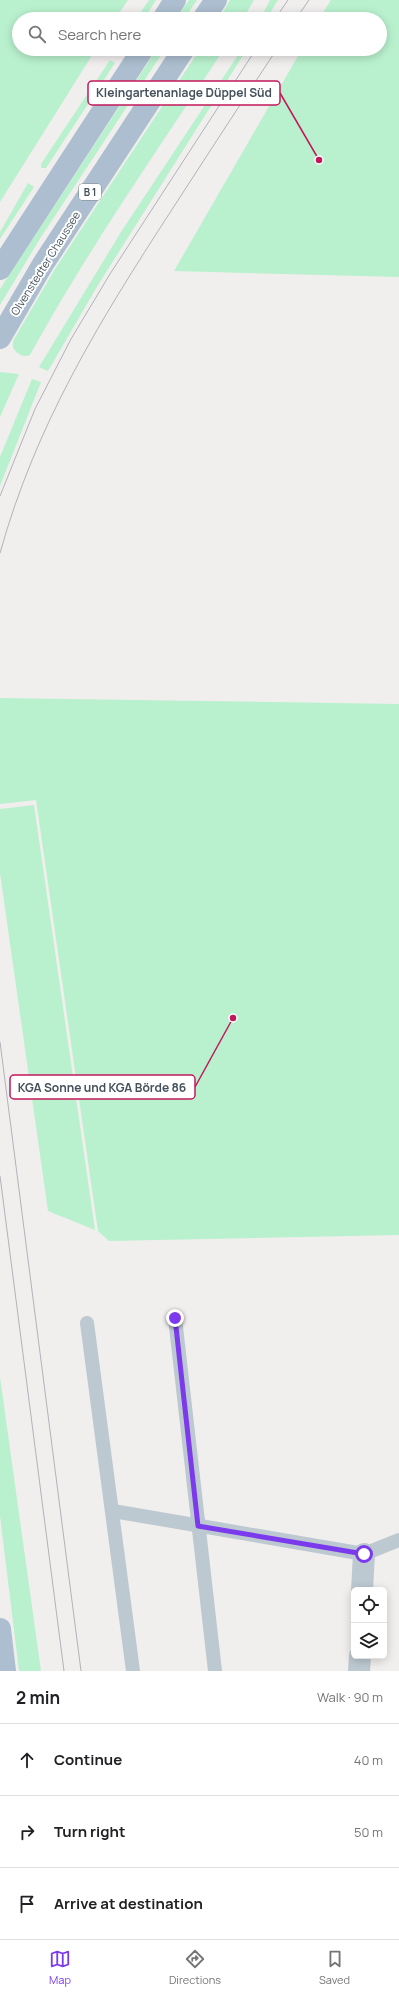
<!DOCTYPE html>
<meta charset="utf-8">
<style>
:root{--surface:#fff;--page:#f6f6f6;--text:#202124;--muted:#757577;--line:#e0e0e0;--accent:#7c3aed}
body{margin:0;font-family:Manrope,sans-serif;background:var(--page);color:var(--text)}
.controls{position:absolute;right:12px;bottom:12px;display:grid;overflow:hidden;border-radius:6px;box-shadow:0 2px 10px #0003}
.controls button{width:36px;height:36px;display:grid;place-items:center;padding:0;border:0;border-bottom:1px solid var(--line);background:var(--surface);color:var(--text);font:20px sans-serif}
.stop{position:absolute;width:12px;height:12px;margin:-9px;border:3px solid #7c3aed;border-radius:50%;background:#fff}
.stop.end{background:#7c3aed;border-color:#fff;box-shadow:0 1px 4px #0008}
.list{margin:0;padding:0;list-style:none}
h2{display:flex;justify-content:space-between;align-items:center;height:52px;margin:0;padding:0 16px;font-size:17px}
h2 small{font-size:13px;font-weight:400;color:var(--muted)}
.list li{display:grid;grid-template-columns:26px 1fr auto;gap:12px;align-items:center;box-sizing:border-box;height:72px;padding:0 16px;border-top:1px solid var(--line)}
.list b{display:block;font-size:15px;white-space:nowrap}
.list em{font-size:13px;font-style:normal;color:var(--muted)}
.icon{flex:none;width:22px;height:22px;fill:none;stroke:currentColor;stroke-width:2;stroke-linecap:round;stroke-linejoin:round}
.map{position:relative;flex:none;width:399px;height:1671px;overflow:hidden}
.search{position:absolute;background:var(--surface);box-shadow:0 2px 10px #0003;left:12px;right:12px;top:12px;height:44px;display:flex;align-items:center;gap:10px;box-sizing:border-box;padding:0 14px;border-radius:22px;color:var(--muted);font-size:15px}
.sheet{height:268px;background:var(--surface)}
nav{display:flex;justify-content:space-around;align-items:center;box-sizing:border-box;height:56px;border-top:1px solid var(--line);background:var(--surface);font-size:11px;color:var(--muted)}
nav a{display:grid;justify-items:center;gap:2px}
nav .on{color:var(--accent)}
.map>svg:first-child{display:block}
</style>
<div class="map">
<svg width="399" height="1671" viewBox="0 0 399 1671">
<rect width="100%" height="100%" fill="#f1eeee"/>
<g fill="#b9f1ce">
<path d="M 0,0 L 128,0 L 115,19 L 19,19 L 19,49 L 96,49 L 0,202 Z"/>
<path d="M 149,0 L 156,0 L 144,19 L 136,19 Z"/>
<path d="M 189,0 L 197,0 L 184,19 L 176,19 Z"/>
<path d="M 230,0 L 254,0 L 243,19 L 219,19 Z"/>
<path d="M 270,0 L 278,0 L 266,19 L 260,19 Z"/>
<path d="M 331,0 L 399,0 L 399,277 L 174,271 L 302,49 L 380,49 L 380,19 L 319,19 Z"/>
<path d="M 157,49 L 165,49 L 41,237 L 0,305 L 0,289 Z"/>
<path d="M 200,49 L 224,49 C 158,150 88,249 30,355 C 22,358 16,353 13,347 L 13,341 L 55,269 Z"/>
<path d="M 242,49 L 247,49 L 98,285 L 48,371 L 39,367 L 121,232 Z"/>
<path d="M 110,60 L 115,63 L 46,168 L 41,168 L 41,164 Z"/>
<path d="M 28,183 L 34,187 L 0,239 L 0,232 Z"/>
<path d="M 0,372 L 19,374 L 0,417 Z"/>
<path d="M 32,379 L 41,382 L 0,486 L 0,457 Z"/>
<path d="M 0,698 L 399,704 L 399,1235 L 109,1241 L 98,1231 L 36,800 L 0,804 Z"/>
<path d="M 34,805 L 95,1230 L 48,1211 L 0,873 L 0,809 Z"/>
<path d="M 0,1377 L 41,1671 L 19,1671 L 0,1516 Z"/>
</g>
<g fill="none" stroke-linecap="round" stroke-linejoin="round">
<g stroke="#bdc9d1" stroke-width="14">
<path d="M 175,1318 L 215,1671"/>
<path d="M 87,1323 L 133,1671"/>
<path d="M 113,1511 L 364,1554 L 399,1540"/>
</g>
<g stroke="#bdc9d1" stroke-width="22">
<path d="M 362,1590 L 364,1554"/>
<path d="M 359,1671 L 360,1656"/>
</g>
<g stroke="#acbecf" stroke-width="22">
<path d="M 163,19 L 175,0"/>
<path d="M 203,19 L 216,0"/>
<path d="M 0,269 L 143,49"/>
<path d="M 0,338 L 43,264 L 184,49"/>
<path d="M 0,1629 L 5,1671"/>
</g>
<g stroke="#b0b3b9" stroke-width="1">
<path d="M 275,19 L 288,0"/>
<path d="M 296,19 L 309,0"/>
<path d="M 0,496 L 35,409 L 71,339 L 110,274 L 256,49"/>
<path d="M 0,553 C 36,424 99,322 171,211 C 206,157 241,103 277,49"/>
<path d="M 0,1042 L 81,1671"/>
<path d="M 0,1176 L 64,1671"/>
</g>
</g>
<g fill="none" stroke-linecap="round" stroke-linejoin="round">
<path stroke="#7c3aed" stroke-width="5" d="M 175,1318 L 198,1526 L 364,1554"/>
</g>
<g text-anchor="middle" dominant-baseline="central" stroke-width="4" stroke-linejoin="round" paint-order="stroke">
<rect fill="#fff" stroke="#7d868d" stroke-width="1" x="79" y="184" width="22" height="16" rx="3"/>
<g font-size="10" font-weight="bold" fill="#45525c">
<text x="90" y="192">B 1</text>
</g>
<g font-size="11" fill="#45525c" stroke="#fff">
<text transform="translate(45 263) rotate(-58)">Olvenstedter Chaussee</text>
</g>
</g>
<path fill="none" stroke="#c2185b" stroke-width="1.5" d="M319 160L280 93M233 1018L195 1087"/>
<g fill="#c2185b" stroke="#fff" stroke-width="1.5">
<circle cx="319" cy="160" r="4"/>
<circle cx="233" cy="1018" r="4"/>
</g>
<g fill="#fff" stroke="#c2185b" stroke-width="1.5">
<rect x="88" y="81" width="192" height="24" rx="4"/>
<rect x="10" y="1075" width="185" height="24" rx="4"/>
</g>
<g font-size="12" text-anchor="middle" font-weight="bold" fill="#45525c">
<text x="184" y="97">Kleingartenanlage Düppel Süd</text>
<text x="102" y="1092">KGA Sonne und KGA Börde 86</text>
</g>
</svg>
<div class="controls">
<button><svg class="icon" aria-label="locate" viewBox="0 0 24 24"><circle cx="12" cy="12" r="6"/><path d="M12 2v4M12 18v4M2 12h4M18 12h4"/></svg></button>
<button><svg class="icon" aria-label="layers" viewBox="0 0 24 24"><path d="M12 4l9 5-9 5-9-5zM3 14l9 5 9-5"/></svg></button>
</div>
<div class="stop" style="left:364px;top:1554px"></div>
<div class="stop end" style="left:175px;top:1318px"></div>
<div class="search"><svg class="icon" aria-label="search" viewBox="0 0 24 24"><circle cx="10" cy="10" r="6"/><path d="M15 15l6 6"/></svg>Search here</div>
</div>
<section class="sheet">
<h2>2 min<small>Walk · 90 m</small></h2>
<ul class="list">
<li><svg class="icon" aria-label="ahead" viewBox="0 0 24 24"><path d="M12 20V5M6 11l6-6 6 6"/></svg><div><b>Continue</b></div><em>40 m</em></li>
<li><svg class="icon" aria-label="right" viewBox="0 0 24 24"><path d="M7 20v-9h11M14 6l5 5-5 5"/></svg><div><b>Turn right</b></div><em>50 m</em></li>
<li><svg class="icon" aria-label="arrive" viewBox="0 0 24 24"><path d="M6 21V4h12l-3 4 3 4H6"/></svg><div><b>Arrive at destination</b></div></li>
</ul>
</section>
<nav>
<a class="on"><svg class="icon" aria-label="map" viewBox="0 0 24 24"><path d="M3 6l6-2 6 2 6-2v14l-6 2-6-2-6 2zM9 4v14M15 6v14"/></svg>Map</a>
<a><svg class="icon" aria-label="directions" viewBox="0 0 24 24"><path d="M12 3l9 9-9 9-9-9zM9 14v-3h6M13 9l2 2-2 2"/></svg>Directions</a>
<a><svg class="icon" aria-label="saved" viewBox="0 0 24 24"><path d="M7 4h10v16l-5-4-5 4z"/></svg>Saved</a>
</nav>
